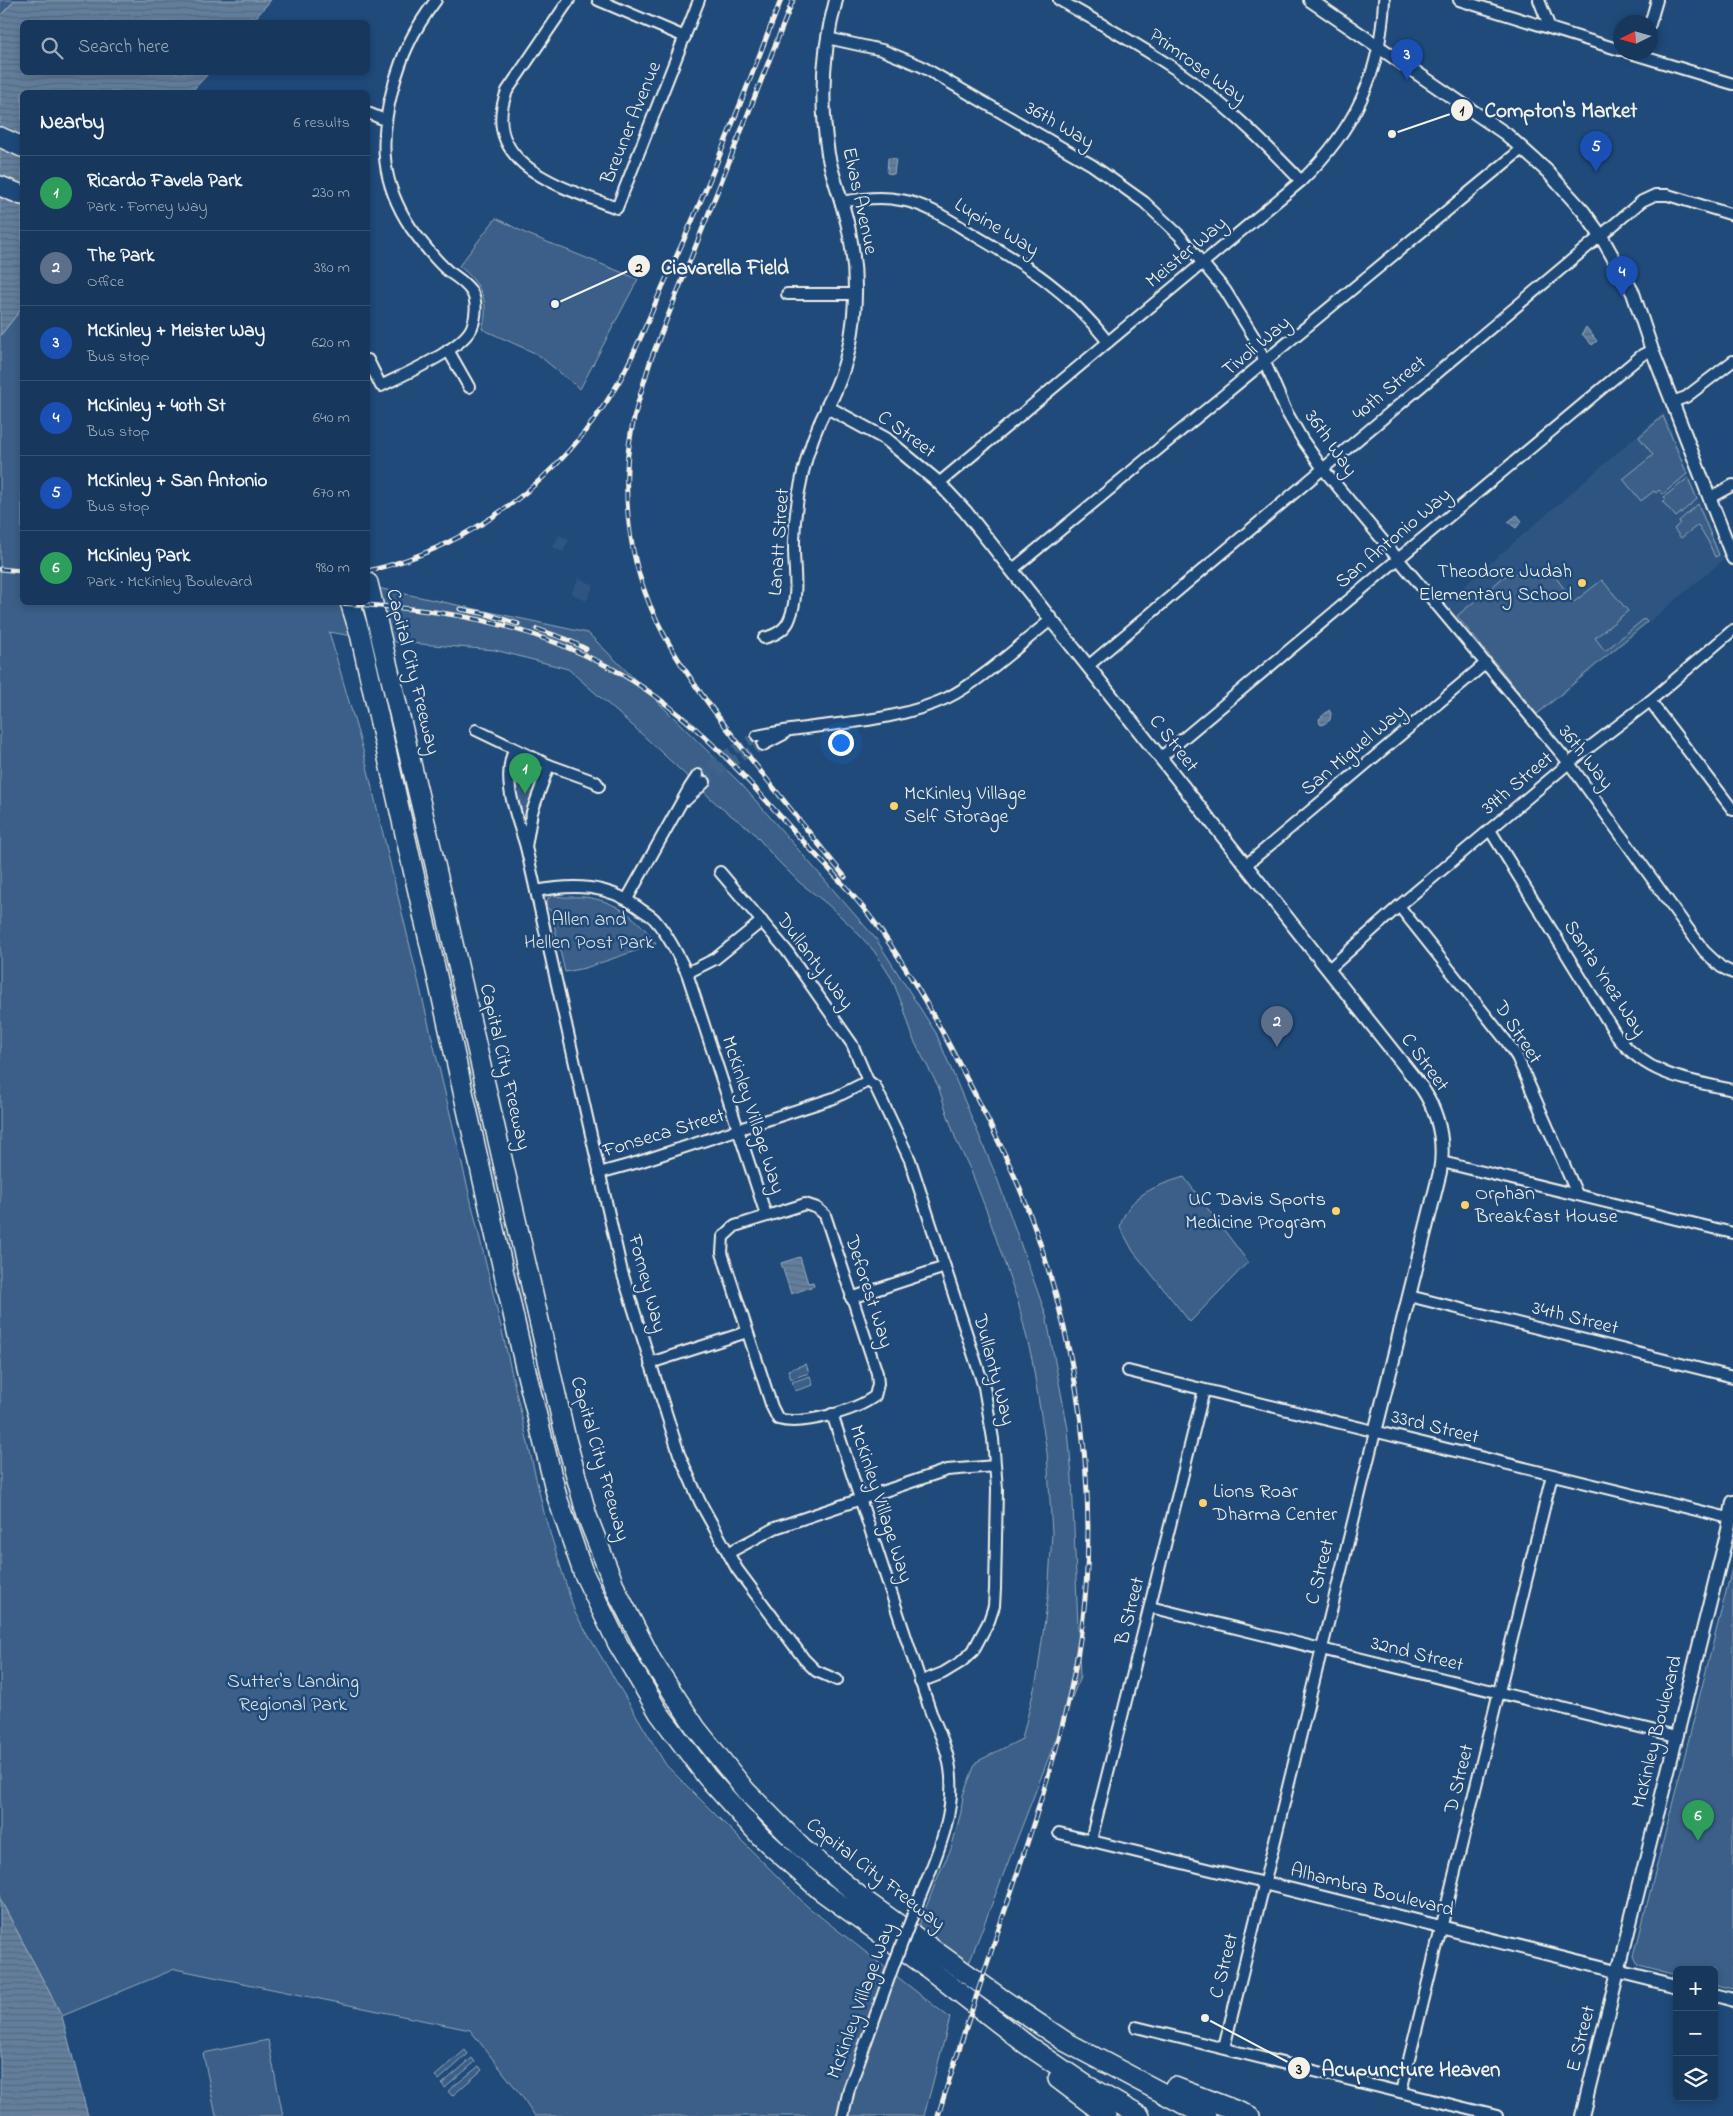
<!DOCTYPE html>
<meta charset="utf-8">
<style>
:root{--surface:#17385c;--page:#244365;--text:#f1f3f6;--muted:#9eacbb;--line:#365272;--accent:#d6ab8b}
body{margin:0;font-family:"Indie Flower",sans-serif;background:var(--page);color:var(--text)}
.controls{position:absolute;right:15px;bottom:15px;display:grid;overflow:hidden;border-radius:8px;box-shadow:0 2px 8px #0003}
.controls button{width:45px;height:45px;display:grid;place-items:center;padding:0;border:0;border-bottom:1px solid var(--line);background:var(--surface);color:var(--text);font:25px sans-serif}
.compass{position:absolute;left:1613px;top:15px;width:45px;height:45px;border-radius:50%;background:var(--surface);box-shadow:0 2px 8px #0003;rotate:265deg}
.you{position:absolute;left:840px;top:742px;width:18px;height:18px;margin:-12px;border:4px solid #fff;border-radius:50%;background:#1a73e8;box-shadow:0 0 0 8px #1a73e833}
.badge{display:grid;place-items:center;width:32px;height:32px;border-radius:50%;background:var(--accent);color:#fff;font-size:16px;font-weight:700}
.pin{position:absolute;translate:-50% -41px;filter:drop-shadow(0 1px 2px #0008)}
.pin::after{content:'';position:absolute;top:26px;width:18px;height:15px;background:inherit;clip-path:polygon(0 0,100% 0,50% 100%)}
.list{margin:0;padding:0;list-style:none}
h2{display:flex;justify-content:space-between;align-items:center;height:65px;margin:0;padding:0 20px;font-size:21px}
h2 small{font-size:16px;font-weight:400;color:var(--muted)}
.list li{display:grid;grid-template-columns:32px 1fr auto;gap:15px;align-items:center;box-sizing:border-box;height:75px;padding:0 20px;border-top:1px solid var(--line)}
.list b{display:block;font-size:19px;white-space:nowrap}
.list p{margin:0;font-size:16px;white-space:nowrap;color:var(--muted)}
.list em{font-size:16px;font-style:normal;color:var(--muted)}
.icon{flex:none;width:28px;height:28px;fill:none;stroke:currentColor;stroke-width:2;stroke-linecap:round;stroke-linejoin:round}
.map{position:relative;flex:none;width:1733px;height:2116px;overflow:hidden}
.search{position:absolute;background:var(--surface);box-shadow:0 2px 8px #0003;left:20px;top:20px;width:350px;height:55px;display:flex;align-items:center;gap:12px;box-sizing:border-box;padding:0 18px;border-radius:8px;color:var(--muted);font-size:19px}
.panel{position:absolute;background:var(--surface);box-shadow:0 2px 8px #0003;left:20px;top:90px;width:350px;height:515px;border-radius:8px}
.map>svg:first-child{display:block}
</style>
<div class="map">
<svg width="1733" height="2116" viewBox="0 0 1733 2116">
<defs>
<pattern id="water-rules" width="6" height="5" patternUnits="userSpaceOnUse" patternTransform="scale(1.25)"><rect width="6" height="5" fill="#627e9d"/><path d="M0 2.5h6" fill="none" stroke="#58687a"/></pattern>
</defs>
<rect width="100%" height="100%" fill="#1f4a7a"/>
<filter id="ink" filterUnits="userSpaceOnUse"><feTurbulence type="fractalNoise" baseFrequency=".02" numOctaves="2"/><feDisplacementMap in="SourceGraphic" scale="10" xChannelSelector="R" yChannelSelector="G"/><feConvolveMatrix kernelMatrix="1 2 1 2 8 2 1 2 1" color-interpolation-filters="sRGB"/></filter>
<g filter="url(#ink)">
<g fill="#2d5581">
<path d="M 1664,412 L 1723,560 L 1536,717 L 1441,606 Z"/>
<path d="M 559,535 L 569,539 L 563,552 L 553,547 Z"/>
<path d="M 579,578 L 594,585 L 586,601 L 571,593 Z"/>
</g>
<g fill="#3a5f88" stroke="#97a8b8">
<path d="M 0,0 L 15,0 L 0,16 Z"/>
<path d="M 496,218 L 525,233 L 638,279 L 580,389 L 537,354 L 482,329 C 491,303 480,282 459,266 Z"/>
<path d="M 22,308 L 22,602 L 368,602 L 368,586 L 588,633 L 743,786 L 876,939 L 936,1033 L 997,1178 L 1046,1315 L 1068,1429 L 1072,1478 L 1080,1677 L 965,1973 L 919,1925 L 941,1869 L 951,1849 L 961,1812 L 963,1795 L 976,1762 L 1022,1739 L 1037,1677 L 1048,1597 L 1052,1533 L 1047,1453 L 1032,1359 L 1018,1302 L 987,1212 L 971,1171 L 956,1140 L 938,1086 L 914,1041 L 904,1009 L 892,979 L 874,951 L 851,926 L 826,903 L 799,882 L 775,858 L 753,832 L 720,807 L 633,726 L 568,669 L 495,650 L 383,641 L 329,632 L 364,754 L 502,1331 L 545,1517 L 575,1613 L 666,1765 L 808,1907 L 950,2018 L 924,2116 L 535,2116 L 521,2095 L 470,2030 L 175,1969 L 62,2016 L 0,1899 L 0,336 Z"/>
<path d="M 1663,416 L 1687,474 L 1663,494 L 1659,490 L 1656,493 L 1654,491 L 1641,501 L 1623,479 L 1653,455 L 1639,437 Z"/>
<path d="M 1688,478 L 1697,499 L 1676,517 L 1663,502 L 1666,499 L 1664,497 Z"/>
<path d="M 1698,504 L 1719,555 L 1715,557 L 1708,541 L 1698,525 L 1681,538 L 1674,529 L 1680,523 L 1679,521 Z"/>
<path d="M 1551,571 L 1574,602 L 1602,580 L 1628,611 L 1595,638 L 1605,651 L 1644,619 L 1647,622 L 1537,714 L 1457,616 L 1505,576 L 1517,573 Z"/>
<path d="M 524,764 L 533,766 C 544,784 530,810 524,829 C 520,809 510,786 519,767 Z"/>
<path d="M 554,895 C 563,899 574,896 584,897 C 615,900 640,919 656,944 L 585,968 L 565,972 L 551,911 L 546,907 L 548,898 Z"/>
<path d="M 1184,1177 L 1248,1262 L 1190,1322 L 1133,1251 L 1120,1227 C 1128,1195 1155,1186 1184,1177 Z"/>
<path d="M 806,1364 L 809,1373 L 791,1379 L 788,1370 Z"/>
<path d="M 810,1376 L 813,1385 L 795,1391 L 792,1382 Z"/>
<path d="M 1733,1564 L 1733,1989 L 1714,1984 L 1714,1970 L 1677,1970 L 1677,1975 L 1638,1965 L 1634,1956 Z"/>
<path d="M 268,2040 L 283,2116 L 216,2116 L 203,2053 Z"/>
<path d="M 465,2050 L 468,2054 L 439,2080 L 435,2076 Z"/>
<path d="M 472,2058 L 475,2062 L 445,2088 L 442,2084 Z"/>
<path d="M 479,2066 L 482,2070 L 452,2096 L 448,2091 Z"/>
</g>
<g fill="url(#water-rules)" stroke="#9cacbb">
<path d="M 15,0 L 271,0 L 252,22 L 22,22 L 22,72 L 209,73 L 191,92 L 22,92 L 22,308 L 0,336 L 0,16 Z"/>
<path d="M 888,158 L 896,159 L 894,174 L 887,173 Z"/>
<path d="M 1586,327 L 1597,341 L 1592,345 L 1582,334 Z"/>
<path d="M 1517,515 L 1522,521 L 1516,528 L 1508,522 Z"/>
<path d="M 1329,710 L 1331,713 L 1330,720 L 1322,725 L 1320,724 L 1319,719 Z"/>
<path d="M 800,1257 L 808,1283 L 813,1282 L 814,1286 L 791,1294 L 781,1263 Z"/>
<path d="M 0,1899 L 62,2016 L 88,2116 L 0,2116 Z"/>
</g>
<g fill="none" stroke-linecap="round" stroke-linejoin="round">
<g stroke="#3f638a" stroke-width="10" stroke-dasharray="10 5" stroke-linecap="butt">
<path d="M 698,775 L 718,760 L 757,736"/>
<path d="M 705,782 L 728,764 L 763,745"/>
</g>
<defs>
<g id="minor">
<path d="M 569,0 L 507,91 C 478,166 565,188 617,208 L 699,0"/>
<path d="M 598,0 L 685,37"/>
<path d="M 1059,0 C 1098,22 1138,44 1175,69 C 1222,101 1262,140 1301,181"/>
<path d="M 1459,0 L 1620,50"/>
<path d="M 1539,0 L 1550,28"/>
<path d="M 1650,24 L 1657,0"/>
<path d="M 827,38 L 882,50 L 921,66 L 1092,165 L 1144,202 L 1179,235 L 1225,290 L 1254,337 L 1286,411 L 1302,439 L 1323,469 L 1569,763 L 1704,951 L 1721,967 L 1733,973"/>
<path d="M 1627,52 L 1733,84"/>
<path d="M 368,113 L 385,120"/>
<path d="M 840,202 C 861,199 880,196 901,200 C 926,204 948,219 969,232 C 1027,266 1066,288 1108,342"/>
<path d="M 787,294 L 855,294"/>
<path d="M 448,350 L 469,387"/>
<path d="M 368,360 L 381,386 C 404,374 462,350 472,327 C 476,317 478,301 471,291 C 465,282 456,277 448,271 C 434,259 422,243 411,228 C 381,183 379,142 392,91 C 402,54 412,32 436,0"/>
<path d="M 1672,402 L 1686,397 L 1733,361"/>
<path d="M 939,483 L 1301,181 C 1354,130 1381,74 1384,0"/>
<path d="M 1709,498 L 1733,485"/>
<path d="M 1012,570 L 1523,148"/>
<path d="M 764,638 C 776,635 786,630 790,618 C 800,593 793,566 794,541 C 795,496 806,447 827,407"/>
<path d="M 1088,666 L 1642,201 L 1655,195 L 1668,195 L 1733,215"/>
<path d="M 1650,701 L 1733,810"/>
<path d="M 476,730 L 549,765 L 596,782 L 599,786"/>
<path d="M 757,736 C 820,722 886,726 947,698 C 980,682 1021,643 1051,620"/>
<path d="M 763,745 L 784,734"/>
<path d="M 514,750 C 501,782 517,816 526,847 L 532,812 L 549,765"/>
<path d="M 1160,758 L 1642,355 L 1652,350"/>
<path d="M 686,800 L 705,782"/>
<path d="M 1490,830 L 1618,1038 C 1649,1076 1687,1080 1733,1090"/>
<path d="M 526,847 L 622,1272 L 679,1454 L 700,1502 L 737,1569 L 804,1659 L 816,1671 L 837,1680"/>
<path d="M 1246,865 L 1486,663"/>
<path d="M 720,872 L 787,951 L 852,1044 L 868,1081"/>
<path d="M 536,891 C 573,884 608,884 639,908 C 644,912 651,915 655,920 C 668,935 678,955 687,973 L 766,1215"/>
<path d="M 627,899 L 690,787 L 698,775"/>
<path d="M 1399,906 L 1507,1042 L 1517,1057 L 1577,1194"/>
<path d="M 1329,969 L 1399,906 L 1569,763 L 1650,701 L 1733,630"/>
<path d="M 687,973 L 715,959 L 762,921"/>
<path d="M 1442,1162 L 1733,1233"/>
<path d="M 599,1173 L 639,1162 L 834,1098 L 868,1081 L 875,1086 L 910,1160 L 984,1387 L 993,1439 L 997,1489 L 995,1589 L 994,1606 L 989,1621 L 973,1651 L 961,1662 L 943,1673 L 920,1682"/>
<path d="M 805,1204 L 817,1208 L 825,1215 L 877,1373 L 878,1384 L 875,1396 C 855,1411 802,1426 778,1419 L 772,1407 L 722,1253 L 723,1237 L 735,1226 Z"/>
<path d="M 1409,1296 L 1733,1377"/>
<path d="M 851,1298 L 945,1267"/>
<path d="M 650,1363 L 747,1332"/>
<path d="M 1128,1371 L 1733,1519"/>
<path d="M 832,1414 L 931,1713 C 939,1731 947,1749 950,1768 C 958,1819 929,1871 912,1917"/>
<path d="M 728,1553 L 775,1528 L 947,1470 L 995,1466"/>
<path d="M 1150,1607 L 1676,1736"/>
<path d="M 1059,1833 L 1264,1883"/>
<path d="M 1091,1840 L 1204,1390"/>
<path d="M 1136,2027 L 1497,2116"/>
<path d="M 1224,2048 L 1375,1432"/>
<path d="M 1401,2092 L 1552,1475"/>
<path d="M 843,2116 L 849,2089 L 894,1964"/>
</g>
<g id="tertiary">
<path d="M 836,0 C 822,51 820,102 828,154 C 833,180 844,205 849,231 C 861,290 856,354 827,407 L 886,439 L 939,483 L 965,511 L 1422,1088 C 1439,1114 1445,1142 1440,1172 L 1375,1432"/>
<path d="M 1310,0 L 1506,134 L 1547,171 L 1583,211 L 1601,236 L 1633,293 L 1652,350 L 1733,558"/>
<path d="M 1264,1883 L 1677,1986"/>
<path d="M 1714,1995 L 1733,2000"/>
<path d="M 1582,2116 L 1728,1530 L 1733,1502"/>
</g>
<g id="motorway">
<path d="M 0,137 L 22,147"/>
<path d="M 0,186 L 22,195"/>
<path d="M 368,583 L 432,851 L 566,1439 L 587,1516 L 616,1590 L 652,1661 L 696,1728 L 746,1791 L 802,1848 L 863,1899 L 1002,1999 L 1066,2042 L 1206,2116"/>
<path d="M 350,602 L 360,634 L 525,1367 L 557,1497 L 583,1572 L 618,1644 L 659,1713 L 707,1777 L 760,1836 L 820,1890 L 920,1962 L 1027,2045 L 1086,2085 L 1140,2116"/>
<path d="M 1058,2079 L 1107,2116"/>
<path d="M 1175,2087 L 1250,2116"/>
</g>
</defs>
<use href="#minor" stroke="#f4f1e8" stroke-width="14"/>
<use href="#tertiary" stroke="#f4f1e8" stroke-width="16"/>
<use href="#motorway" stroke="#f4f1e8" stroke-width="22"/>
<use href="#minor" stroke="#1f4a7a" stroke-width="10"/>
<use href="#tertiary" stroke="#1f4a7a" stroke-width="12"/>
<use href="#motorway" stroke="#1f4a7a" stroke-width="19"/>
<defs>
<g id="rail">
<path d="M 793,0 L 651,359 C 640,395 628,431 627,469 C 622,590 673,659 743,749 C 777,792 811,835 845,877"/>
<path d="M 0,569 L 22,571"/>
<path d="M 368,571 C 474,546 562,478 617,385 C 637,351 650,314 666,279 C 709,187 744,94 781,0"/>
<path d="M 329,602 C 365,605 400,607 435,612 C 495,620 556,639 609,667 C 682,706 735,765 789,826 C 819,859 852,891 878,927 C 912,974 940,1026 966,1077 C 987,1117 1008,1158 1024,1199 C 1072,1322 1095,1456 1086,1587 C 1079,1682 1051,1770 1022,1859 C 994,1944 964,2030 938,2116"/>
<path d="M 460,609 L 487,614 L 518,624"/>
<path d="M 537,629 L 566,639 L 586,649"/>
</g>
</defs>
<use href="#rail" stroke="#f4f1e8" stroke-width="5"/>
<use href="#rail" stroke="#1f4a7a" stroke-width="3" stroke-dasharray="9" stroke-linecap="butt"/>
<defs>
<path id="minor-bridge" d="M 894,1964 L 912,1917"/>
</defs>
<use href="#minor-bridge" stroke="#f4f1e8" stroke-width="14" stroke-linecap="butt"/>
<use href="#minor-bridge" stroke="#1f4a7a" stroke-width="10"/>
</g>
</g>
<g fill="#ffd166" stroke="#1f4a7a" stroke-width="2">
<circle cx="1582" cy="583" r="5"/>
<circle cx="894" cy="806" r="5"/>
<circle cx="1465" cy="1205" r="5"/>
<circle cx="1336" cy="1211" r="5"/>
<circle cx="1203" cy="1503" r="5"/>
</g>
<g text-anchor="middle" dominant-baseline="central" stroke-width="5" stroke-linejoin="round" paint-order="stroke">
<g font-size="20" fill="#f4f1e8" stroke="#1f4a7a">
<text transform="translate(1197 67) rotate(36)">Primrose Way</text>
<text transform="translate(632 123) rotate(-68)">Breuner Avenue</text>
<text transform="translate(1059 126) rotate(30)">36th Way</text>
<text transform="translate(859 201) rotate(78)">Elvas Avenue</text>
<text transform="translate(996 228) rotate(31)">Lupine Way</text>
<text transform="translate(1187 253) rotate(-40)">Meister Way</text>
<text transform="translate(1257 347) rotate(-40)">Tivoli Way</text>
<text transform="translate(1390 389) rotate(-40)">40th Street</text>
<text transform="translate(906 435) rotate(36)">C Street</text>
<text transform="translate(1330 444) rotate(55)">36th Way</text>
<text transform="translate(1394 539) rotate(-40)">San Antonio Way</text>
<text transform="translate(780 542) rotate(-86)">Lanatt Street</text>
<text transform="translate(412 672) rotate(76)">Capital City Freeway</text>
<text transform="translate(1173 744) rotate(52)">C Street</text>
<text transform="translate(1354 751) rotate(-40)">San Miguel Way</text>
<text transform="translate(1585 758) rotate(52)">36th Way</text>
<text transform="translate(1518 784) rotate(-40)">39th Street</text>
<text transform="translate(814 962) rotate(53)">Dullanty Way</text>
<text transform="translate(1604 979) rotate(57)">Santa Ynez Way</text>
<text transform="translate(1517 1033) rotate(57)">D Street</text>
<text transform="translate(1424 1063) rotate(54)">C Street</text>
<text transform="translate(504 1067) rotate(77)">Capital City Freeway</text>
<text transform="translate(752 1115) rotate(72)">McKinley Village Way</text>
<text transform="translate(664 1134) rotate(-17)">Fonseca Street</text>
<text transform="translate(646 1284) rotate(75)">Forney Way</text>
<text transform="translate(868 1292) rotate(72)">Deforest Way</text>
<text transform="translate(1575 1319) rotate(14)">34th Street</text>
<text transform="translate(993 1370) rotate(75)">Dullanty Way</text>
<text transform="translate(1435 1428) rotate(14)">33rd Street</text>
<text transform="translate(599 1459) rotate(74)">Capital City Freeway</text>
<text transform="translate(880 1504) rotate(72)">McKinley Village Way</text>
<text transform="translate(1321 1572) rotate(-76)">C Street</text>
<text transform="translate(1131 1611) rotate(-76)">B Street</text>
<text transform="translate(1417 1655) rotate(14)">32nd Street</text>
<text transform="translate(1658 1732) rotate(-76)">McKinley Boulevard</text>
<text transform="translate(1460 1779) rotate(-76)">D Street</text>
<text transform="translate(875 1875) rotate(38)">Capital City Freeway</text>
<text transform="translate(1372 1891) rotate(14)">Alhambra Boulevard</text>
<text transform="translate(1225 1966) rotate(-76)">C Street</text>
<text transform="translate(862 2001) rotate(-70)">McKinley Village Way</text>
<text transform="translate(1582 2039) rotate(-76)">E Street</text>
</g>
<g font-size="20" fill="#f4f1e8" stroke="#1f4a7a" text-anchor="start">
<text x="1572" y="572" text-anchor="end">Theodore Judah<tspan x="1572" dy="23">Elementary School</tspan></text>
<text x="904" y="794">McKinley Village<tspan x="904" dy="23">Self Storage</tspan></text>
<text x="1475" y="1194">Orphan<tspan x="1475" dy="23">Breakfast House</tspan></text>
<text x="1326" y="1200" text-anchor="end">UC Davis Sports<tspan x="1326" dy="23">Medicine Program</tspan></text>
<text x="1213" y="1492">Lions Roar<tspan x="1213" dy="23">Dharma Center</tspan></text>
</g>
<g font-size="20" fill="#e1e2de" stroke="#1f4a7a">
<text x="589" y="920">Allen and<tspan x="589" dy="23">Hellen Post Park</tspan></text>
<text x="293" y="1682">Sutter's Landing<tspan x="293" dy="23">Regional Park</tspan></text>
</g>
</g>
<path fill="none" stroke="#f4f1e8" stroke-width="2" d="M1392 134L1462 110M555 304L639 266M1205 2018L1299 2068"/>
<g fill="#f4f1e8" stroke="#1f4a7a" stroke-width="2">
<circle cx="1392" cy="134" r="5"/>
<circle cx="555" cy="304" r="5"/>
<circle cx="1205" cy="2018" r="5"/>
<circle cx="1462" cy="110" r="12"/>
<circle cx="639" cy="266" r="12"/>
<circle cx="1299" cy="2068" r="12"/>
</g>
<g font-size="15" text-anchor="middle" font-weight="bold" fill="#111">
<text x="1462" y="115">1</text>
<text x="639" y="272">2</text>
<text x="1299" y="2074">3</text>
</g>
<g font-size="21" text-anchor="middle" font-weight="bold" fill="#f4f1e8" stroke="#1f4a7a" stroke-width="5" stroke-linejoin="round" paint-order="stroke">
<text x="1561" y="117">Compton's Market</text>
<text x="725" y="274">Ciavarella Field</text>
<text x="1411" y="2076">Acupuncture Heaven</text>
</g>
</svg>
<div class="controls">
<button>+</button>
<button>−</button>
<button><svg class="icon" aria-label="layers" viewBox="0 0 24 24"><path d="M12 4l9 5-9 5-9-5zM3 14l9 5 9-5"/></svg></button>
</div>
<svg class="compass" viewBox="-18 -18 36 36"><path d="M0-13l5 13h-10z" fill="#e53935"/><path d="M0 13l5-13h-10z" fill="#9eacbb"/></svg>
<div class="you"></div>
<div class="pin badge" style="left:525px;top:794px;background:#2e9e5b">1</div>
<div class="pin badge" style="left:1277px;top:1047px;background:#5c6f8a">2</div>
<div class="pin badge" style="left:1407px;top:80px;background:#1a4fb4">3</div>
<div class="pin badge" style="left:1622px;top:297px;background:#1a4fb4">4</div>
<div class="pin badge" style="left:1596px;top:172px;background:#1a4fb4">5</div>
<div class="pin badge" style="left:1698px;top:1841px;background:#2e9e5b">6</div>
<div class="search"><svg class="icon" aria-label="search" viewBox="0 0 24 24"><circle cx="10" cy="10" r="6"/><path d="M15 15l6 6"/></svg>Search here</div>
<section class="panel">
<h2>Nearby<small>6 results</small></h2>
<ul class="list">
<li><span class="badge" style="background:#2e9e5b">1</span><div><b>Ricardo Favela Park</b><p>Park · Forney Way</p></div><em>230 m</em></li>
<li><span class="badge" style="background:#5c6f8a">2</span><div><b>The Park</b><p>Office</p></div><em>380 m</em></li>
<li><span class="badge" style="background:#1a4fb4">3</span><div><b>McKinley + Meister Way</b><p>Bus stop</p></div><em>620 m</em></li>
<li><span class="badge" style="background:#1a4fb4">4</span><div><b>McKinley + 40th St</b><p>Bus stop</p></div><em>640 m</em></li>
<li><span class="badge" style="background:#1a4fb4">5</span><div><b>McKinley + San Antonio</b><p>Bus stop</p></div><em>670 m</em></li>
<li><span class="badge" style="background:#2e9e5b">6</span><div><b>McKinley Park</b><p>Park · McKinley Boulevard</p></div><em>980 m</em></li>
</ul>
</section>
</div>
